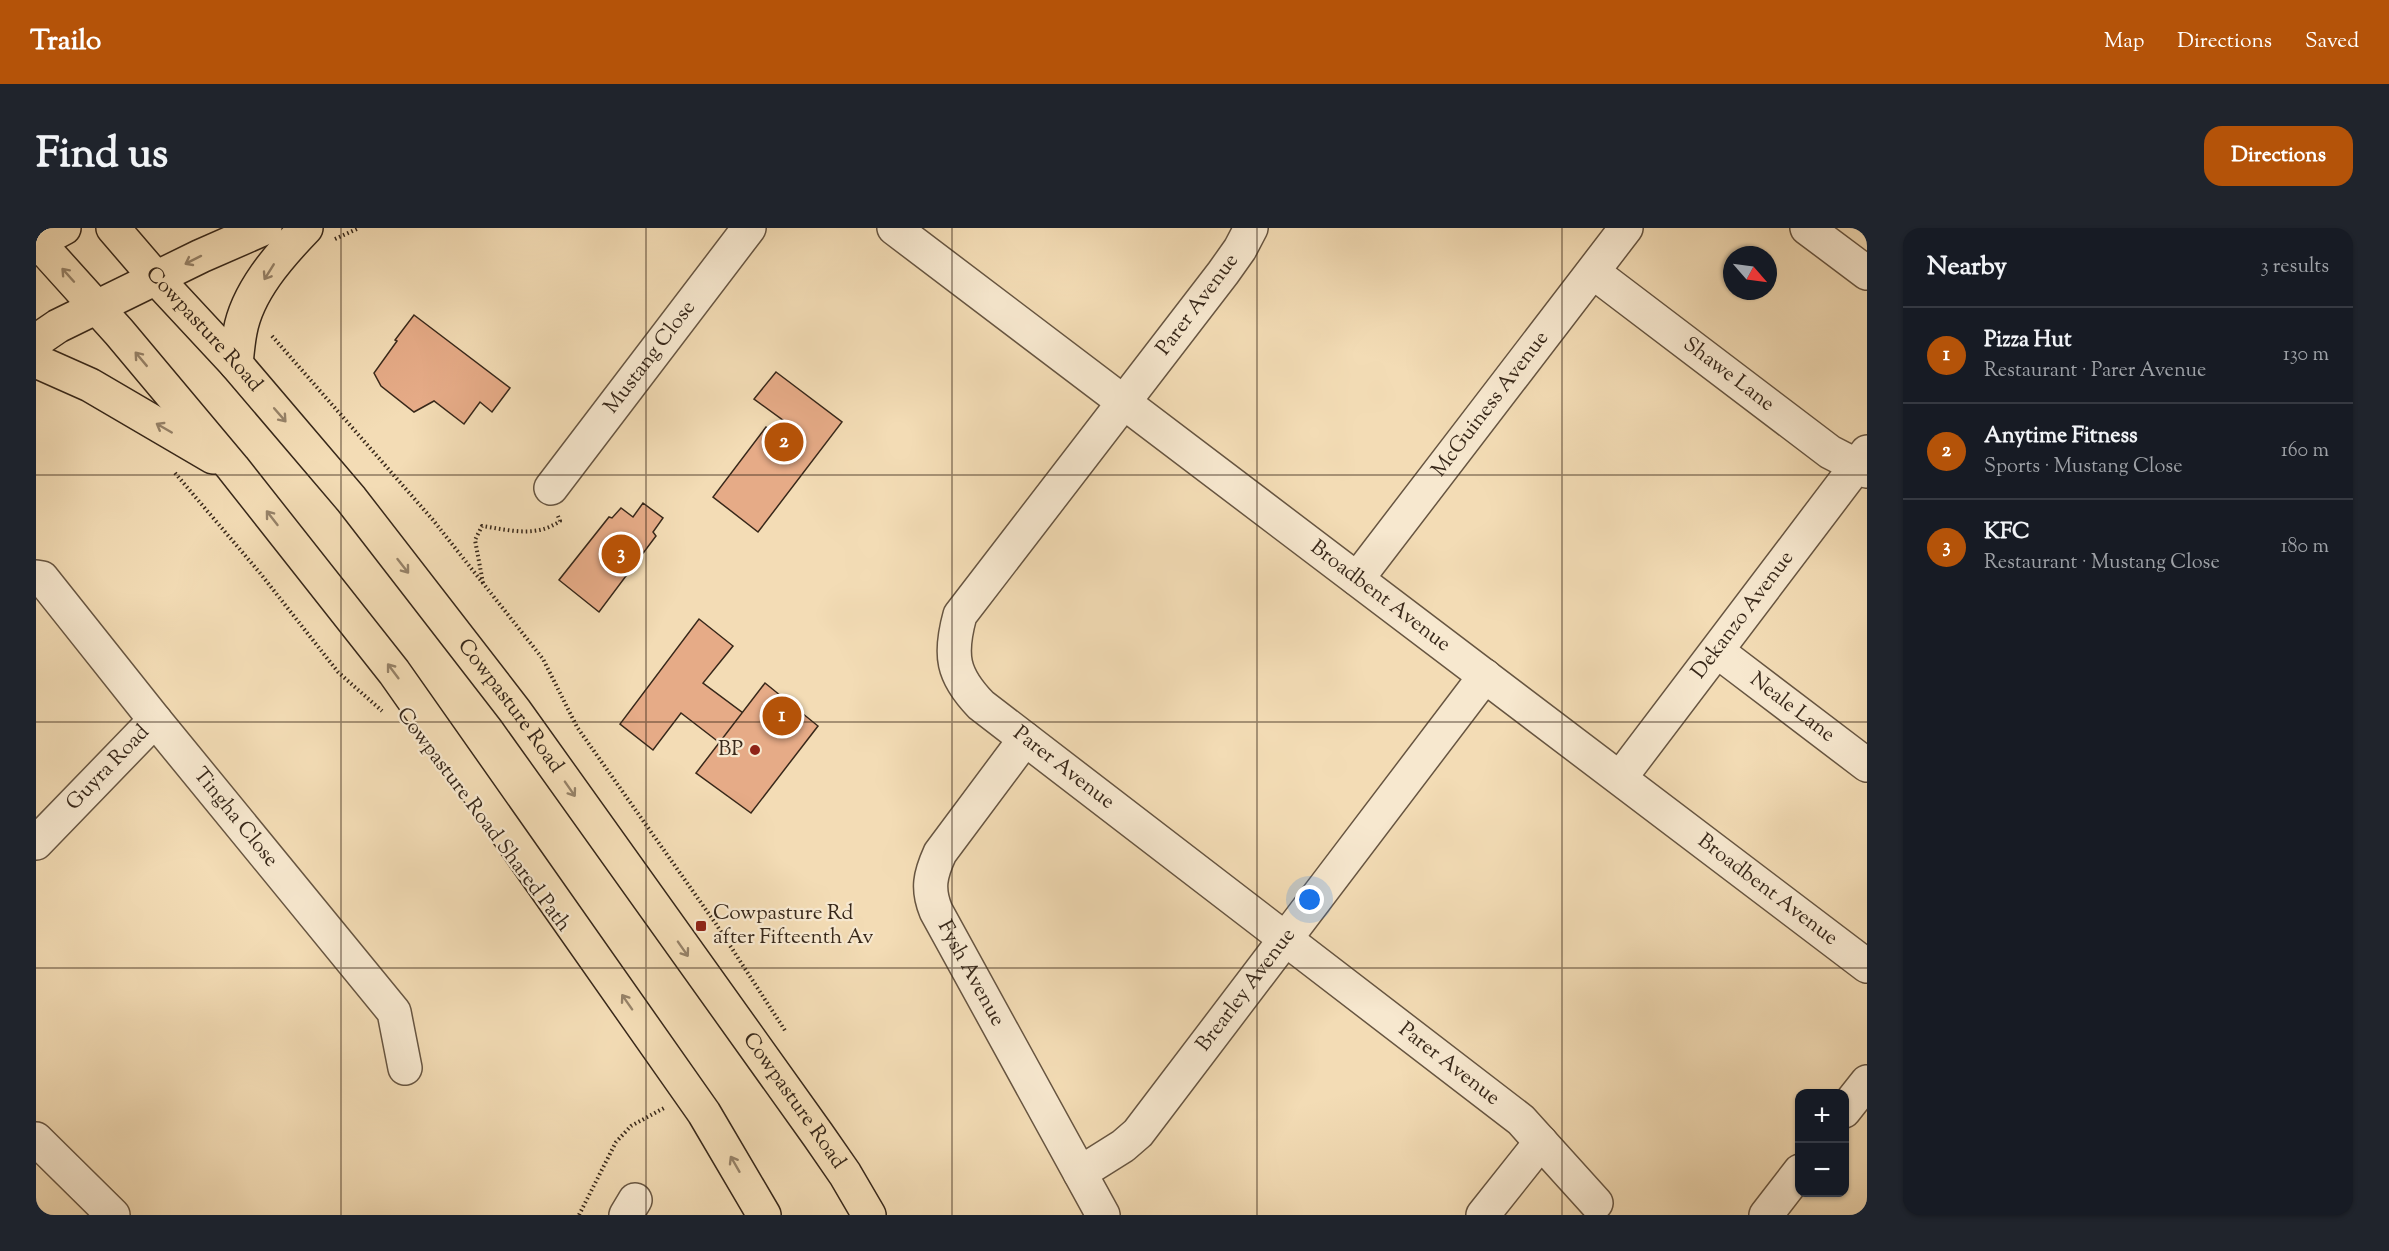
<!DOCTYPE html>
<meta charset="utf-8">
<style>
:root{--surface:#171b24;--page:#20242c;--text:#f1f3f6;--muted:#9ea1a6;--line:#363941;--accent:#b45309}
body{margin:0;font-family:"Sorts Mill Goudy",serif;background:var(--page);color:var(--text)}
.controls{position:absolute;right:18px;bottom:18px;display:grid;overflow:hidden;border-radius:12px;box-shadow:0 2px 4px #0004}
.controls button{width:54px;height:54px;display:grid;place-items:center;padding:0;border:0;border-bottom:2px solid var(--line);background:var(--surface);color:var(--text);font:30px sans-serif}
.compass{position:absolute;left:1687px;top:18px;width:54px;height:54px;border-radius:50%;background:var(--surface);box-shadow:0 2px 4px #0004;rotate:118deg}
.you{position:absolute;left:1274px;top:672px;width:21px;height:21px;margin:-15px;border:4px solid #fff;border-radius:50%;background:#1a73e8;box-shadow:0 0 0 9px #1a73e833}
.badge{display:grid;place-items:center;width:39px;height:39px;border-radius:50%;background:var(--accent);color:#fff;font-size:20px;font-weight:700}
.pin{position:absolute;translate:-50% -50%;border:3px solid #fff;box-shadow:0 2px 6px #0006}
.list{margin:0;padding:0;list-style:none}
h2{display:flex;justify-content:space-between;align-items:center;height:78px;margin:0;padding:0 24px;font-size:26px}
h2 small{font-size:20px;font-weight:400;color:var(--muted)}
.list li{display:grid;grid-template-columns:39px 1fr auto;gap:18px;align-items:center;box-sizing:border-box;height:96px;padding:0 24px;border-top:2px solid var(--line)}
.list b{display:block;font-size:22px;white-space:nowrap}
.list p{margin:0;font-size:20px;white-space:nowrap;color:var(--muted)}
.list em{font-size:20px;font-style:normal;color:var(--muted)}
.map{position:relative;flex:none;width:1831px;height:987px;overflow:hidden;border-radius:18px}
header{display:flex;align-items:center;gap:36px;box-sizing:border-box;height:84px;padding:0 30px;background:var(--accent);color:#fff}
header strong{font-size:28px}
nav{display:flex;gap:33px;margin-inline-start:auto;font-size:21px}
.intro{display:flex;align-items:center;justify-content:space-between;box-sizing:border-box;height:144px;padding:0 36px}
h1{margin:0;font-size:42px}
.button{padding:15px 27px;border-radius:18px;background:var(--accent);color:#fff;font-size:21px;font-weight:700}
main{display:flex;gap:36px;padding:0 36px}
aside{flex:1;background:var(--surface);border-radius:18px;box-shadow:0 2px 4px #0004}
.map>svg:first-child{display:block}
</style>
<header>
<strong>Trailo</strong>
<nav><a>Map</a><a>Directions</a><a>Saved</a></nav>
</header>
<div class="intro"><h1>Find us</h1><a class="button">Directions</a></div>
<main>
<div class="map">
<svg width="1831" height="987" viewBox="0 0 1831 987">
<rect width="100%" height="100%" fill="#f3dcb5"/>
<filter id="stains"><feTurbulence type="fractalNoise" baseFrequency=".00333" numOctaves="4"/><feColorMatrix values="0 0 0 0 .2 0 0 0 0 .09 0 0 0 0 .02 0 0 0 .5 -.17"/></filter>
<radialGradient id="worn" r=".72"><stop offset=".6" stop-color="#630" stop-opacity="0"/><stop offset="1" stop-color="#630" stop-opacity=".3"/></radialGradient>
<g fill="#e6ab87" stroke="#38281a" stroke-width="1.5">
<path d="M 378,87 L 474,160 L 456,184 L 444,174 L 428,196 L 398,173 L 378,184 L 345,158 L 338,145 L 361,113 L 359,112 Z"/>
<path d="M 740,144 L 806,194 L 722,304 L 677,269 L 730,199 L 738,205 L 748,193 L 718,171 Z"/>
<path d="M 607,275 L 627,290 L 617,304 L 620,308 L 563,384 L 523,352 L 573,289 L 576,290 L 585,280 L 597,289 Z"/>
<path d="M 663,391 L 697,418 L 667,455 L 707,485 L 684,515 L 645,485 L 617,522 L 584,496 Z"/>
<path d="M 729,455 L 782,498 L 715,585 L 660,545 Z"/>
</g>
<g fill="none" stroke-linecap="round" stroke-linejoin="round">
<defs>
<g id="minor">
<path id="s1" d="M 858,0 L 1831,738"/>
<path id="s2" d="M 1215,0 L 1204,21 L 1187,45 L 924,387 C 913,427 916,447 945,477 L 1485,892 L 1560,975"/>
<path d="M 1771,0 L 1831,45"/>
<path id="s3" d="M 1557,44 L 1794,224 L 1831,243"/>
<path id="s4" d="M 515,260 L 713,0"/>
<path id="s5" d="M 0,349 L 6,350 L 119,492 L 358,784 L 369,840"/>
<path id="s6" d="M 1321,351 L 1590,0"/>
<path id="s7" d="M 1681,423 L 1831,537"/>
<path id="s8" d="M 989,511 L 904,625 C 894,647 891,661 900,683 L 1067,987"/>
<path id="s9" d="M 1584,550 L 1831,224"/>
<path id="s10" d="M 0,615 L 119,492"/>
<path d="M 1808,883 L 1831,854"/>
<path d="M 0,911 L 77,987"/>
<path id="s11" d="M 1044,945 L 1087,918 L 1102,905 L 1449,448"/>
<path d="M 590,987 L 599,972"/>
<path d="M 1447,987 L 1505,914"/>
<path d="M 1730,987 L 1764,943"/>
</g>
<g id="major">
<path id="s12" d="M 77,0 L 120,50 L 200,136 L 315,271 L 479,483 L 782,907 L 809,946 L 833,987"/>
<path d="M 0,12 L 83,104 L 197,240 L 358,444 L 668,885 L 728,987"/>
<path d="M 0,15 L 28,0"/>
<path d="M 0,113 L 22,98 L 165,28 L 229,0"/>
<path d="M 0,133 L 54,157 L 177,229"/>
<path d="M 200,136 C 201,126 202,114 204,104 C 211,64 243,28 270,0"/>
</g>
</defs>
<use href="#minor" stroke="#675541" stroke-width="36"/>
<use href="#major" stroke="#38281a" stroke-width="36"/>
<g stroke="#38281a" stroke-width="4" stroke-dasharray="1.5 3" stroke-linecap="butt">
<path d="M 299,11 L 323,0"/>
<path d="M 236,108 L 397,292 L 507,431 L 541,499 L 680,696 L 750,804"/>
<path d="M 139,245 L 224,345 L 302,444 L 346,483"/>
<path d="M 447,355 L 439,312 L 446,298 C 473,302 500,310 524,293 L 522,288"/>
<path d="M 543,987 L 580,914 L 595,898 L 628,880"/>
</g>
<use href="#minor" stroke="#f7e8cf" stroke-width="33"/>
<use href="#major" stroke="#f3dcb5" stroke-width="33"/>
</g>
<defs><path id="oneway-shaft" d="M-6 0H5M1.5-3L5.5 0L1.5 3" fill="none" stroke-width="1.6" stroke-linecap="round" stroke-linejoin="round" transform="scale(1.5)"/></defs>
<g stroke="#968268">
<use href="#oneway-shaft" transform="translate(157 32) rotate(153)"/>
<use href="#oneway-shaft" transform="translate(233 44) rotate(122)"/>
<use href="#oneway-shaft" transform="translate(32 47) rotate(-132)"/>
<use href="#oneway-shaft" transform="translate(105 131) rotate(-130)"/>
<use href="#oneway-shaft" transform="translate(244 187) rotate(49)"/>
<use href="#oneway-shaft" transform="translate(128 200) rotate(-150)"/>
<use href="#oneway-shaft" transform="translate(236 290) rotate(-128)"/>
<use href="#oneway-shaft" transform="translate(367 338) rotate(52)"/>
<use href="#oneway-shaft" transform="translate(357 443) rotate(-127)"/>
<use href="#oneway-shaft" transform="translate(534 561) rotate(55)"/>
<use href="#oneway-shaft" transform="translate(647 721) rotate(55)"/>
<use href="#oneway-shaft" transform="translate(591 774) rotate(-125)"/>
<use href="#oneway-shaft" transform="translate(699 936) rotate(-120)"/>
</g>
<path fill="none" stroke="#38281a" stroke-width="1.5" stroke-opacity="0.55" d="M 305,0 L 305,987M 610,0 L 610,987M 916,0 L 916,987M 1221,0 L 1221,987M 1526,0 L 1526,987M 0,247 L 1831,247M 0,494 L 1831,494M 0,740 L 1831,740"/>
<g fill="#8f2418" stroke="#f7e8cf" stroke-width="2">
<circle cx="719" cy="522" r="6"/>
<rect x="659" y="692" width="12" height="12" rx="3"/>
</g>
<g text-anchor="middle" dominant-baseline="central" stroke-width="4.5" stroke-linejoin="round" paint-order="stroke">
<g font-size="21" fill="#38281a" stroke="#f7e8cf">
<text transform="translate(1162 77) rotate(-53)">Parer Avenue</text>
<text stroke="none"><textPath href="#s12" startOffset="136">Cowpasture Road</textPath></text>
<text stroke="none"><textPath href="#s4" startOffset="164">Mustang Close</textPath></text>
<text stroke="none"><textPath href="#s3" startOffset="170">Shawe Lane</textPath></text>
<text stroke="none"><textPath href="#s6" startOffset="220">McGuiness Avenue</textPath></text>
<text stroke="none"><textPath href="#s1" startOffset="610">Broadbent Avenue</textPath></text>
<text stroke="none"><textPath href="#s9" startOffset="204">Dekanzo Avenue</textPath></text>
<text stroke="none"><textPath href="#s12" startOffset="622">Cowpasture Road</textPath></text>
<text stroke="none"><textPath href="#s7" startOffset="94">Neale Lane</textPath></text>
<text stroke="none"><textPath href="#s10" startOffset="104">Guyra Road</textPath></text>
<text stroke="none"><textPath href="#s2" startOffset="687">Parer Avenue</textPath></text>
<text stroke="none"><textPath href="#s5" startOffset="314">Tingha Close</textPath></text>
<text transform="translate(447 592) rotate(53)">Cowpasture Road Shared Path</text>
<text stroke="none"><textPath href="#s1" startOffset="1096">Broadbent Avenue</textPath></text>
<text stroke="none"><textPath href="#s8" startOffset="274">Fysh Avenue</textPath></text>
<text stroke="none"><textPath href="#s11" startOffset="250">Brearley Avenue</textPath></text>
<text stroke="none"><textPath href="#s2" startOffset="1173">Parer Avenue</textPath></text>
<text stroke="none"><textPath href="#s12" startOffset="1108">Cowpasture Road</textPath></text>
</g>
<g font-size="21" fill="#38281a" stroke="#f7e8cf" text-anchor="end">
<text x="707" y="522">BP</text>
<text x="677" y="686" text-anchor="start">Cowpasture Rd<tspan x="677" dy="24">after Fifteenth Av</tspan></text>
</g>
</g>
<rect width="100%" height="100%" filter="url(#stains)"/>
<rect width="100%" height="100%" fill="url(#worn)"/>
</svg>
<div class="controls">
<button>+</button>
<button>−</button>
</div>
<svg class="compass" viewBox="-18 -18 36 36"><path d="M0-13l5 13h-10z" fill="#e53935"/><path d="M0 13l5-13h-10z" fill="#9ea1a6"/></svg>
<div class="you"></div>
<div class="pin badge" style="left:746px;top:488px">1</div>
<div class="pin badge" style="left:748px;top:214px">2</div>
<div class="pin badge" style="left:585px;top:326px">3</div>
</div>
<aside>
<h2>Nearby<small>3 results</small></h2>
<ul class="list">
<li><span class="badge">1</span><div><b>Pizza Hut</b><p>Restaurant · Parer Avenue</p></div><em>130 m</em></li>
<li><span class="badge">2</span><div><b>Anytime Fitness</b><p>Sports · Mustang Close</p></div><em>160 m</em></li>
<li><span class="badge">3</span><div><b>KFC</b><p>Restaurant · Mustang Close</p></div><em>180 m</em></li>
</ul>
</aside>
</main>
